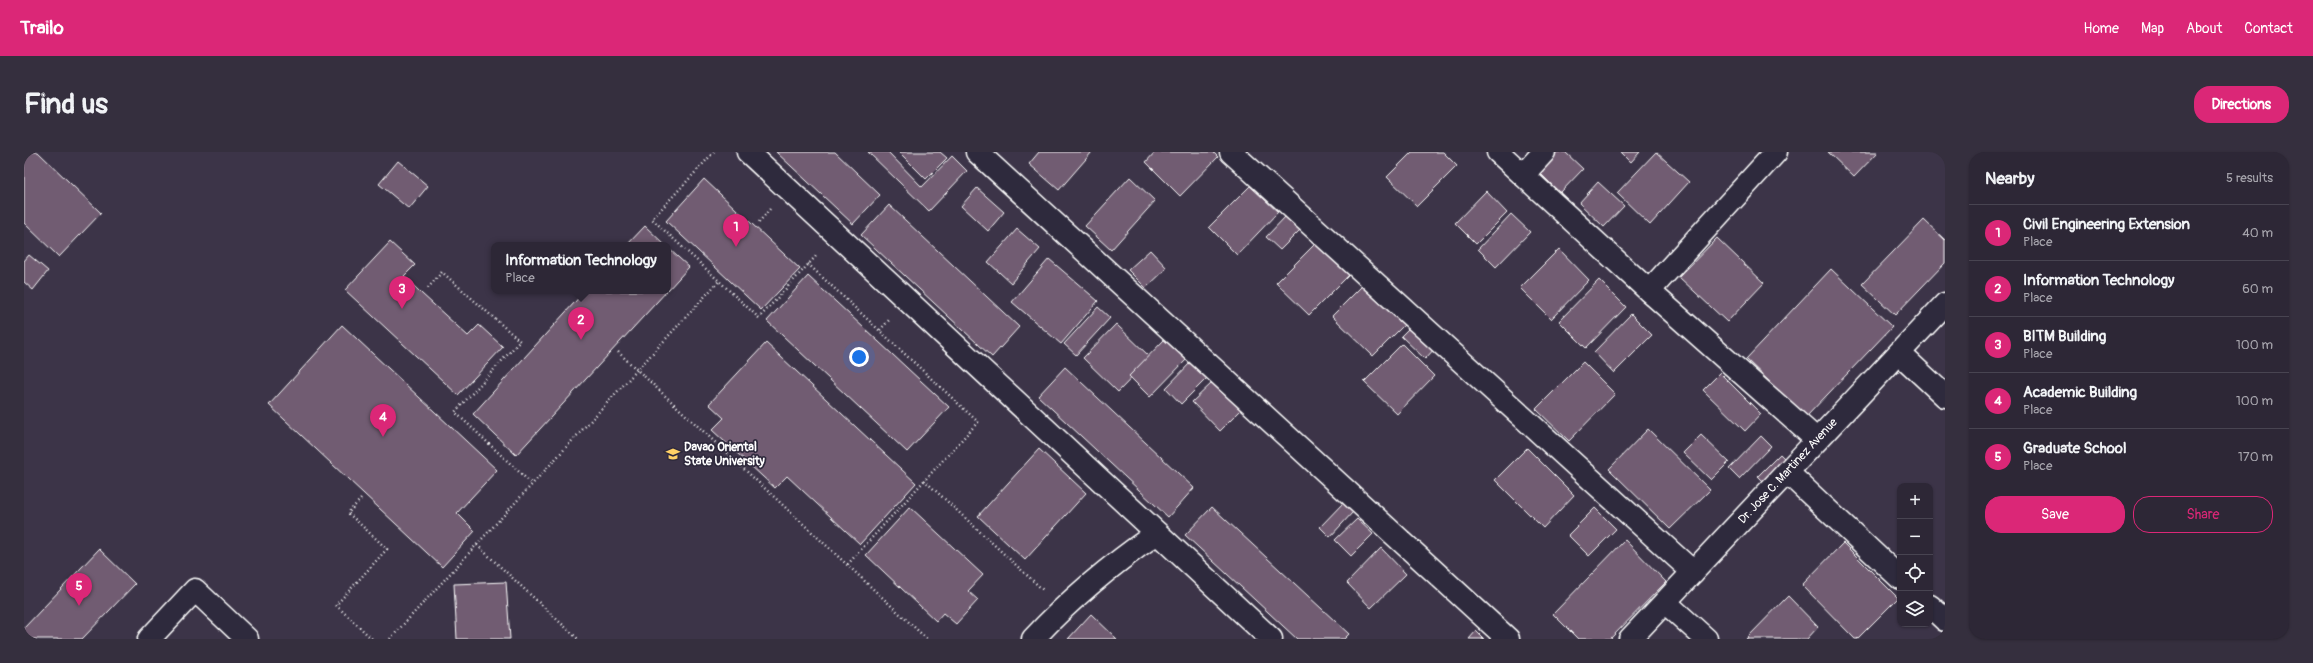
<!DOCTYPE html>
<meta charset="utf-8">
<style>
:root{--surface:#2d2736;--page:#352f3e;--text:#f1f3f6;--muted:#a7a5ad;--line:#484451;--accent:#db2777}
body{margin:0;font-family:Pangolin,sans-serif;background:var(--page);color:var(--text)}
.controls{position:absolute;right:12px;bottom:12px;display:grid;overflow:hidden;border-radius:8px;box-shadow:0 1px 3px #0004}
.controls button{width:36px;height:36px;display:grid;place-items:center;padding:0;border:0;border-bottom:1px solid var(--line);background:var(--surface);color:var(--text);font:20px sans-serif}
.you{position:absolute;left:835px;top:205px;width:14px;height:14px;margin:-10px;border:3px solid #fff;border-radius:50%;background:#1a73e8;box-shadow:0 0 0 6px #1a73e833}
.badge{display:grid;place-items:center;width:26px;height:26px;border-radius:50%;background:var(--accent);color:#fff;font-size:13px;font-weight:700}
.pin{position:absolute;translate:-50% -33px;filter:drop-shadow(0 1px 2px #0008)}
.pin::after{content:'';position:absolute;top:21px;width:14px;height:12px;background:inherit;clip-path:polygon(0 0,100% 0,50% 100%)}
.popup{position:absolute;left:467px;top:90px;width:180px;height:52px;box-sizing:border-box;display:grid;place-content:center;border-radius:8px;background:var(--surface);filter:drop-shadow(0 1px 3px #0005);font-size:13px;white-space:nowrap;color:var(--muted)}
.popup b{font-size:15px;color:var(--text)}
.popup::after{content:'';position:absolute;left:50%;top:100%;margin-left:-8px;border:8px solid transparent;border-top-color:var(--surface)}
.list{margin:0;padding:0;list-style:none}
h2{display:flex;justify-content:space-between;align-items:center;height:52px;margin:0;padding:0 16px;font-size:17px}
h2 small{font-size:13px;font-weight:400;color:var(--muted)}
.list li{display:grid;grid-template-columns:26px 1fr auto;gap:12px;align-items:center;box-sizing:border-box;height:56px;padding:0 16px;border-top:1px solid var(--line)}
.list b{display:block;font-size:15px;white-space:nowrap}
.list p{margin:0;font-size:13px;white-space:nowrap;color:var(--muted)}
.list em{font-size:13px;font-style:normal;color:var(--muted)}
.actions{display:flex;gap:8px;padding:12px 16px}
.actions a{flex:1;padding:9px 0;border:1px solid var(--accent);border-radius:16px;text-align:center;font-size:14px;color:var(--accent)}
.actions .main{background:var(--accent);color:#fff}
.icon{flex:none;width:22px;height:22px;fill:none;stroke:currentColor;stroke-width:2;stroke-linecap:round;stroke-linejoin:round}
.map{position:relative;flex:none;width:1921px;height:487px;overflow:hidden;border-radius:16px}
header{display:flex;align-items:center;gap:24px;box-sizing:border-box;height:56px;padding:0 20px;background:var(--accent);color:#fff}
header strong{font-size:19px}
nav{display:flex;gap:22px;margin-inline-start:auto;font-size:14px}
.intro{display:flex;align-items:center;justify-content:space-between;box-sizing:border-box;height:96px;padding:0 24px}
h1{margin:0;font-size:28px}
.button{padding:10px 18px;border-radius:16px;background:var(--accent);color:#fff;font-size:14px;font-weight:700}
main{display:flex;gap:24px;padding:0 24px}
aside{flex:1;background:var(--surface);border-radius:16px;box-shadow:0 1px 3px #0004}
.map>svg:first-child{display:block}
</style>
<header>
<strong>Trailo</strong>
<nav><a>Home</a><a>Map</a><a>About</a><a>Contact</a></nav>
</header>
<div class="intro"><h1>Find us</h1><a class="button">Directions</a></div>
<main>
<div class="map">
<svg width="1921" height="487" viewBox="0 0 1921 487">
<rect width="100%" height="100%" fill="#3c3448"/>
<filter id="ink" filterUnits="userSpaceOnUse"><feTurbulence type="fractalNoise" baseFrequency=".025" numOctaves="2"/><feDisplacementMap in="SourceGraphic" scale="8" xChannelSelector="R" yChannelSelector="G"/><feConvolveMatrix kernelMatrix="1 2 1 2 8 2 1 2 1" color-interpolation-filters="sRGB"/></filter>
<g filter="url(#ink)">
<g fill="#715b72" stroke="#fff">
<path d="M 0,0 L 14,0 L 77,61 L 35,105 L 0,71 Z"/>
<path d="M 752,0 L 811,0 L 856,43 L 829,72 Z"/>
<path d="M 844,0 L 864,0 L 898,35 L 928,4 L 943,19 L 905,59 Z"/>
<path d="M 875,0 L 916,0 L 923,6 L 902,27 Z"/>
<path d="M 1015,0 L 1068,0 L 1035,38 L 1005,12 Z"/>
<path d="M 1131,0 L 1189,0 L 1194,5 L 1156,44 L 1122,10 Z"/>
<path d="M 1388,0 L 1419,0 L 1433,14 L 1393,54 L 1363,25 Z"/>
<path d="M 1530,0 L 1541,0 L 1559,17 L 1536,41 L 1513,18 Z"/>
<path d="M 1597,0 L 1616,0 L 1607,10 Z"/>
<path d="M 1632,0 L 1665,30 L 1626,73 L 1593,41 Z"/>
<path d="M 1804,0 L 1854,0 L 1830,25 Z"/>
<path d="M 374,9 L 404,34 L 385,57 L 355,32 Z"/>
<path d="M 1106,25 L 1131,49 L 1087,98 L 1061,74 Z"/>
<path d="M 680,27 L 776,117 L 737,158 L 642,69 Z"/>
<path d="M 1574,30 L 1600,54 L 1580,75 L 1555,51 Z"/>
<path d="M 1226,34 L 1254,60 L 1213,103 L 1185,75 Z"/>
<path d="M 953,36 L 980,60 L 964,79 L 937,54 Z"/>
<path d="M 1462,39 L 1483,61 L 1452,92 L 1431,71 Z"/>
<path d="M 865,53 L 995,175 L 968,205 L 837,83 Z"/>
<path d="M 1487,62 L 1506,80 L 1472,115 L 1454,97 Z"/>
<path d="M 1263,63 L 1277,77 L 1256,98 L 1242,85 Z"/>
<path d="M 1900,68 L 1921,88 L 1921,111 L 1871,163 L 1838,132 Z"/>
<path d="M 621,74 L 641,93 L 603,93 Z"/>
<path d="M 993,77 L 1016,97 L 987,131 L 964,110 Z"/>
<path d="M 1693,86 L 1740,131 L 1703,170 L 1655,125 Z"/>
<path d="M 366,90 L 391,113 L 380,124 L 398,142 L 444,184 L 455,173 L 479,195 L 434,243 L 321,138 Z"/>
<path d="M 1292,91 L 1325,123 L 1285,163 L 1252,131 Z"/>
<path d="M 644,96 L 665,115 L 644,138 Z"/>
<path d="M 1535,97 L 1565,128 L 1527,167 L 1496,136 Z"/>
<path d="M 1126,98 L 1143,116 L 1122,136 L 1104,118 Z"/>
<path d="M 5,103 L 24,119 L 9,138 L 0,130 L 0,109 Z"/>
<path d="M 1025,107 L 1074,149 L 1037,192 L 988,150 Z"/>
<path d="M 1807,117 L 1868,175 L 1782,265 L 1722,207 Z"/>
<path d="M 784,124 L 925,255 L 883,300 L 743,169 Z"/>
<path d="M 1575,128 L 1602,155 L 1562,196 L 1535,169 Z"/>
<path d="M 1340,132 L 1380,173 L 1349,204 L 1308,164 Z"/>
<path d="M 561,139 L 643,139 L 492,303 L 449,262 Z"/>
<path d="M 1074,155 L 1086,166 L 1052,203 L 1040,192 Z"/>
<path d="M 1607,162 L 1628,183 L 1590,221 L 1570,200 Z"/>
<path d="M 1390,171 L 1413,194 L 1401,207 L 1377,184 Z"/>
<path d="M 1092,172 L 1127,206 L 1094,240 L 1059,206 Z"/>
<path d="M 318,173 L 473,318 L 433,361 L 451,379 L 418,415 L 245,253 Z"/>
<path d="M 1141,187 L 1162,208 L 1126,245 L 1105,224 Z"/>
<path d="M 742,191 L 892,331 L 836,392 L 763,324 L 751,336 L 688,278 L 700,266 L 685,252 Z"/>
<path d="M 1378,192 L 1410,224 L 1373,262 L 1340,230 Z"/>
<path d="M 1168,209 L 1184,225 L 1157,252 L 1142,236 Z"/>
<path d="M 1559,210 L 1591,242 L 1545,289 L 1512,257 Z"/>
<path d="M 1041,215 L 1170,336 L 1144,365 L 1014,244 Z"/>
<path d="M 1696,221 L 1737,262 L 1721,279 L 1679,238 Z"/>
<path d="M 1189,230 L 1217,258 L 1196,279 L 1168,250 Z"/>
<path d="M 1624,277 L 1686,338 L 1646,377 L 1585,317 Z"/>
<path d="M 1677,283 L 1705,310 L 1687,328 L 1659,301 Z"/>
<path d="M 1737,284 L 1747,294 L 1715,327 L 1705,317 Z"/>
<path d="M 1503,296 L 1550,343 L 1519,376 L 1471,328 Z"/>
<path d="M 1015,297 L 1062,341 L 1001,408 L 954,364 Z"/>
<path d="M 1756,302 L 1765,311 L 1743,333 L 1734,324 Z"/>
<path d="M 1320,350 L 1329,360 L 1306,385 L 1296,375 Z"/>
<path d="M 886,355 L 959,423 L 944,439 L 954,448 L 932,472 L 919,461 L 912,469 L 842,403 Z"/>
<path d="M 1188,355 L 1325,482 L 1320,487 L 1273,487 L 1161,383 Z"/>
<path d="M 1571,356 L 1592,377 L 1565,404 L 1544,383 Z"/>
<path d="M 1333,367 L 1349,382 L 1327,404 L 1311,388 Z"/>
<path d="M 1601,388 L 1642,430 L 1586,487 L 1554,487 L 1529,462 Z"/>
<path d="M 1819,391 L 1874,446 L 1833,487 L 1831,487 L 1778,433 Z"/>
<path d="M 1357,396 L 1382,422 L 1347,456 L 1323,431 Z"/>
<path d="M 75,397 L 111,432 L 58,487 L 0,487 L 0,476 Z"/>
<path d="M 482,430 L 486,487 L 433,487 L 430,432 Z"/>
<path d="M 1764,444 L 1794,475 L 1783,487 L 1722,487 Z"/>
<path d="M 1067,462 L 1093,487 L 1044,487 Z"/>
<path d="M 1452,479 L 1460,487 L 1445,487 Z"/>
</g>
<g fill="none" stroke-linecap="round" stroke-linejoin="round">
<defs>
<g id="minor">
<path d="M 724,0 L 1247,487"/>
<path d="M 953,0 L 1484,487"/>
<path d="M 1207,0 L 1669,420"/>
<path d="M 1474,0 L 1625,139 L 1793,288"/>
<path d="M 1499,23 L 1520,0"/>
<path d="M 1625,139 L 1752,0"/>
<path d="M 1875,201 L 1921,244"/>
<path d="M 1763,320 L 1876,426"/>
<path d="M 1641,450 L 1682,487"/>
<path d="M 1906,454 L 1921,468"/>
<path d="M 125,487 L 171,438 L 223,487"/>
<path d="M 1009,487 C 1047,446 1087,413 1133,381"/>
<path d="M 1606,487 L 1921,152"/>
</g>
</defs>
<use href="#minor" stroke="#fff" stroke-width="25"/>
<g stroke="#fff" stroke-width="2.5" stroke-dasharray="1 3" stroke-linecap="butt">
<path d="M 690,0 L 628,67 L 735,166 L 793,103"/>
<path d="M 735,70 L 746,57"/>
<path d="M 784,112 L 954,270 L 823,413"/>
<path d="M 404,136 L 418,120 L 496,189 L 431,260 L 508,332"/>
<path d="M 856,178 L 865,168"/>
<path d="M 594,200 L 903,487"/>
<path d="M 900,328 L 1019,438"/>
<path d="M 337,347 L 324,361 L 363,397 L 312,453 L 348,487"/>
<path d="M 453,393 L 554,487"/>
<path d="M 366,487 L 695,129"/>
</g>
<use href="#minor" stroke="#2f2a3d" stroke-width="22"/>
</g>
</g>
<defs>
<symbol id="university-bare" viewBox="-9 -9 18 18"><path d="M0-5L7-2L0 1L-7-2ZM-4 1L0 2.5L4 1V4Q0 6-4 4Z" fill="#ffd166" stroke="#2f2a3d" stroke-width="2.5" paint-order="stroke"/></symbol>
</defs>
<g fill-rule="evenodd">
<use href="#university-bare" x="639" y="292" width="20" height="20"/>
</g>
<g text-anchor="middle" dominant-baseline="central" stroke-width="3.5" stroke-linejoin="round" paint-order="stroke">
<g font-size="12" font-weight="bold" fill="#fff" stroke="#2f2a3d" text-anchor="start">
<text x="660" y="295">Davao Oriental<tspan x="660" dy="14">State University</tspan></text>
</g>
<g font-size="12" fill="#fff" stroke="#2f2a3d">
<text transform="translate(1764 319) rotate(-47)">Dr. Jose C. Martinez Avenue</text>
</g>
</g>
</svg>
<div class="controls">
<button>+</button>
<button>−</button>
<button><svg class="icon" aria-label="locate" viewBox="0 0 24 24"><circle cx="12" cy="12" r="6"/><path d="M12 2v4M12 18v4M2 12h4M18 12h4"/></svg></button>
<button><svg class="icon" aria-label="layers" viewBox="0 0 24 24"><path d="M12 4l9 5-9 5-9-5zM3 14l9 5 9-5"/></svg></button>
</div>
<div class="you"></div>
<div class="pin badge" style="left:712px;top:95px">1</div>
<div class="pin badge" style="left:557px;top:188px">2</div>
<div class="popup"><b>Information Technology</b>Place</div>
<div class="pin badge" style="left:378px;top:157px">3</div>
<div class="pin badge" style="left:359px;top:285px">4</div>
<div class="pin badge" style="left:55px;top:454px">5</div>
</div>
<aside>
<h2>Nearby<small>5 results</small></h2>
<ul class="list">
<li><span class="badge">1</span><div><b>Civil Engineering Extension</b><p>Place</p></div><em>40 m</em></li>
<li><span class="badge">2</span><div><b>Information Technology</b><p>Place</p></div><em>60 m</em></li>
<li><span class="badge">3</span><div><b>BITM Building</b><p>Place</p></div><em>100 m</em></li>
<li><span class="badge">4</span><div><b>Academic Building</b><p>Place</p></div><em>100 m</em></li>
<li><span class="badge">5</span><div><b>Graduate School</b><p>Place</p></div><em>170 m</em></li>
</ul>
<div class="actions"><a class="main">Save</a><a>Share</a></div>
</aside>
</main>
